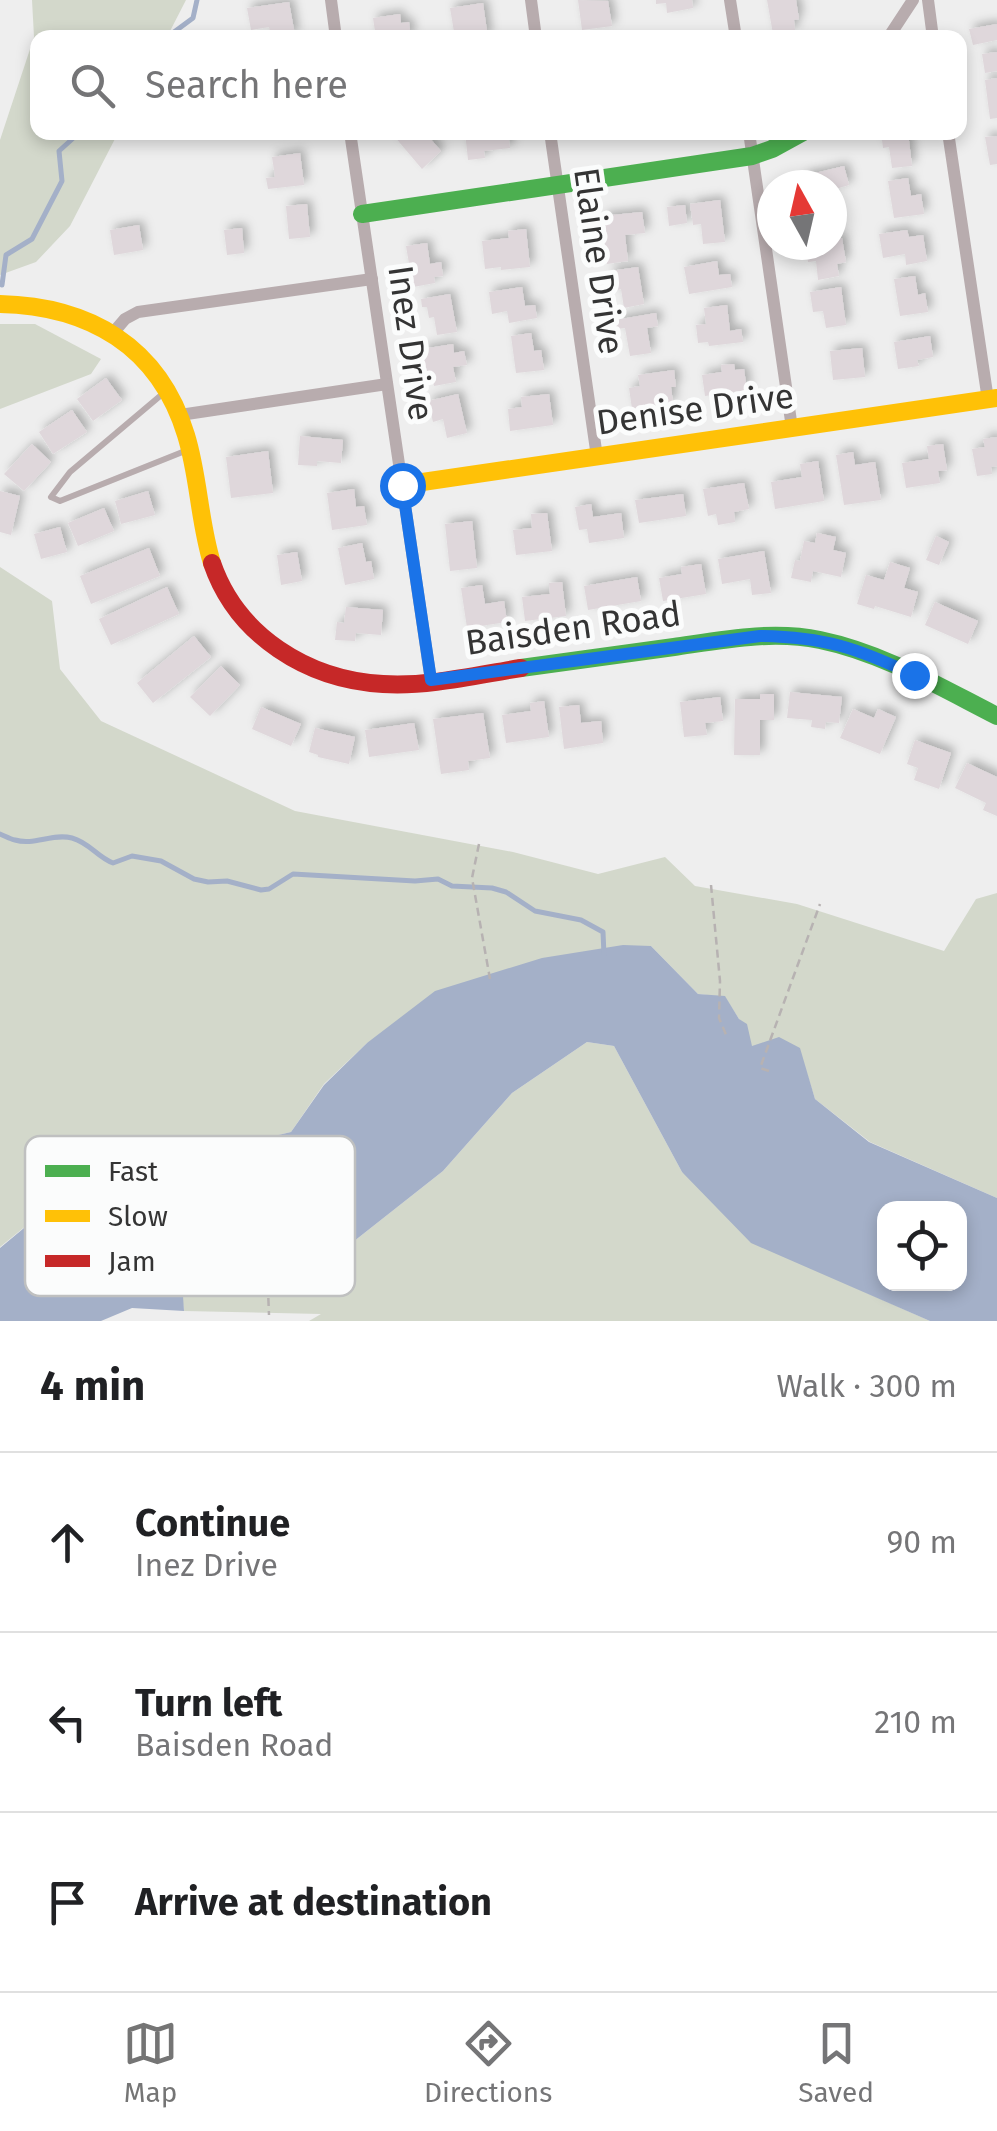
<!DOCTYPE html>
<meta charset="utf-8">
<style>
:root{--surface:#fff;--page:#f6f6f6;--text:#202124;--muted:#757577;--line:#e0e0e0;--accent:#757575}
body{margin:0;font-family:"Fira Sans",sans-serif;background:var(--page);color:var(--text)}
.controls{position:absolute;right:30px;bottom:30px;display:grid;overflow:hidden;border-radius:20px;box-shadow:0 5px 15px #0003}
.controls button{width:90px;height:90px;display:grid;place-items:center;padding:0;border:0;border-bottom:2px solid var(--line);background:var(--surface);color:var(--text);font:50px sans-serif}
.compass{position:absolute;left:757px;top:170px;width:90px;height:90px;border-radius:50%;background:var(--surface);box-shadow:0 5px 15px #0003;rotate:352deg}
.stop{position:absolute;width:30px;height:30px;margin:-22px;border:8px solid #1a73e8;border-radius:50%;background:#fff}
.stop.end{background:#1a73e8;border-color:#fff;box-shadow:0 2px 10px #0008}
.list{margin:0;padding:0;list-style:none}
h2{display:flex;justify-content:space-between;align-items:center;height:130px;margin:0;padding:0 40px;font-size:42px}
h2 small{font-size:32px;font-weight:400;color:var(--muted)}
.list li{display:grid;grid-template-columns:65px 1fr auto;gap:30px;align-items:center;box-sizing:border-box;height:180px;padding:0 40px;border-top:2px solid var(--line)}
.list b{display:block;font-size:38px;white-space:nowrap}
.list p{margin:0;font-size:32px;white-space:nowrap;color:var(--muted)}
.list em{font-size:32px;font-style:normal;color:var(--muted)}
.icon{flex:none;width:55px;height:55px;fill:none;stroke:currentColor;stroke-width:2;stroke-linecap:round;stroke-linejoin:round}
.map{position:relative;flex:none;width:997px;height:1321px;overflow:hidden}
.search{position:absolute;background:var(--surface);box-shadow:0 5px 15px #0003;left:30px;right:30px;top:30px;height:110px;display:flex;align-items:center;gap:25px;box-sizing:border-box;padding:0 35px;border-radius:20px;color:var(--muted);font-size:38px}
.sheet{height:670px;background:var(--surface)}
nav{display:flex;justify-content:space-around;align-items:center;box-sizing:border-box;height:140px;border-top:2px solid var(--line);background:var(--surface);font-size:28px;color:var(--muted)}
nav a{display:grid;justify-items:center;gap:5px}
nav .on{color:var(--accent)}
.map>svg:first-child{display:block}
</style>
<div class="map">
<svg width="997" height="1321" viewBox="0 0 997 1321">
<defs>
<filter id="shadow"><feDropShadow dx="4.5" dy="-4.5" stdDeviation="5" flood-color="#0004"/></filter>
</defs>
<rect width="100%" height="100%" fill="#eee"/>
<g fill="#d3d8cb">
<path d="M 32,0 L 186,0 L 167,37 L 38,38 L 38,132 L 118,133 L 70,226 L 36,262 L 0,275 L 0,140 L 34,37 Z"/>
<path d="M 0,324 L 35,324 L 101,359 L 91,374 L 0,409 Z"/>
<path d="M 0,567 L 52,601 L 60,669 L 101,721 L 295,811 L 513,852 L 598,874 L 665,857 L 695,886 L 797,904 L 944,951 L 976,899 L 997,893 L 997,1198 L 870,1142 L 815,1099 L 799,1048 L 752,1047 L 739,1019 L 725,997 L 698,994 L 651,946 L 367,1043 L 324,1084 L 291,1132 L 194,1155 L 173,1151 L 159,1170 L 54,1203 L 0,1247 Z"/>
<path d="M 587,1042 L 614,1046 L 682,1172 L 849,1285 L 930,1321 L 309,1321 L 321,1314 L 184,1311 L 182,1296 L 339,1253 L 443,1171 L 512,1093 Z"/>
</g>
<path fill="#a4b0c8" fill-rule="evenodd" d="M 623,945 L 651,946 L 698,994 L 725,996 L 739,1019 L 747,1024 L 752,1046 L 779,1037 L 800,1048 L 815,1099 L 869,1142 L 997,1198 L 997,1321 L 930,1321 L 751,1243 L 682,1172 L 614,1046 L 587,1042 L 512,1093 L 443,1171 L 339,1253 L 183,1296 L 184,1311 L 132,1308 L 101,1321 L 0,1321 L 0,1248 L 54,1203 L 158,1170 L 173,1151 L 194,1155 L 291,1132 L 324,1085 L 367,1043 L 435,991 L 542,958 ZM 884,1208 L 960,1208 L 960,1284 L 884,1284 Z"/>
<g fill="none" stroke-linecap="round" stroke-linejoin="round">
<g stroke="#a4b0c8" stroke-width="5">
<path d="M 166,38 L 193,18 L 197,0"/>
<path d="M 2,285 L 6,255 L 32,239 L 62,181 L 59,151 L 80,132"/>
<path d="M 0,834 C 5,836 10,839 15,840 C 34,846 52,833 72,838 C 90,843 97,857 113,863 L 132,856 L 161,861 L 194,879 L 208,882 L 227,881 L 261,890 L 269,889 L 293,874 L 415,881 L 438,879 L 452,886 L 492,888 L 506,892 L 535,911 L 581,920 L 603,932 L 604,955"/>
</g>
</g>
<g fill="#dfd7db" filter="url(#shadow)">
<path d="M 578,0 L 608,1 L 612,26 L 582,30 Z"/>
<path d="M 656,0 L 692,0 L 693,8 L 667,13 L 666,3 L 656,4 Z"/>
<path d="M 767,0 L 796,0 L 799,19 L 794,20 L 795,30 L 773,34 Z"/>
<path d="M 289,2 L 295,35 L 271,38 L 269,27 L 251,30 L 247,8 Z"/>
<path d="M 483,3 L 488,38 L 455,38 L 450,8 Z"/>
<path d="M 400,14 L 401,23 L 409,22 L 411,38 L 376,38 L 373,18 Z"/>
<path d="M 997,24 L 997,40 L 973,45 L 969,29 Z"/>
<path d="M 997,52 L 997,71 L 985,73 L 982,54 Z"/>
<path d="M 997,78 L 997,118 L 990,119 L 985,80 Z"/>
<path d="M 398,132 L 432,132 L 428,136 L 441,151 L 422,169 L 394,136 Z"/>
<path d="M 465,132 L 508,132 L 510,148 L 484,151 L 485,158 L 468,160 Z"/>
<path d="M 881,132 L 908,132 L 912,166 L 892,168 L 889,147 L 883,148 Z"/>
<path d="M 997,136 L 997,164 L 990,165 L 985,137 Z"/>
<path d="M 300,153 L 304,185 L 268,189 L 266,178 L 275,177 L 272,157 Z"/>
<path d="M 844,166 L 849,185 L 832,190 L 832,185 L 806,185 L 803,176 Z"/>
<path d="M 908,178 L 911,196 L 921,194 L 924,214 L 894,218 L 888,181 Z"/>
<path d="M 720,200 L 725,242 L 703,244 L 701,224 L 693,225 L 690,204 Z"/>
<path d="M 307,204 L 310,237 L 289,239 L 286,206 Z"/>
<path d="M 685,205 L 687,223 L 669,226 L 667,207 Z"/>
<path d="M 642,212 L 645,233 L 625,235 L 628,261 L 607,264 L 602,216 Z"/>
<path d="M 139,225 L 143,250 L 114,255 L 110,230 Z"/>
<path d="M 242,228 L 244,253 L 227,255 L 224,230 Z"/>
<path d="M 526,229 L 530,267 L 501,270 L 501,267 L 485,269 L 482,241 L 509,238 L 508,231 Z"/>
<path d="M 907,230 L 909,237 L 923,235 L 927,261 L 906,265 L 905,254 L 883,258 L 879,234 Z"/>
<path d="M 842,238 L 846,262 L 837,264 L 839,276 L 818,280 L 816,261 L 808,262 L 805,245 L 832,245 L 832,239 Z"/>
<path d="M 427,243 L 430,264 L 441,262 L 443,276 L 434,277 L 435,283 L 413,287 L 406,246 Z"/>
<path d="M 717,261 L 719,275 L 730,274 L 732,287 L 689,294 L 684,267 Z"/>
<path d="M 638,267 L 644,304 L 624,308 L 621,289 L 613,291 L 610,271 Z"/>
<path d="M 915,276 L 918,295 L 925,293 L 928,312 L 900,316 L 894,279 Z"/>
<path d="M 522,287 L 525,306 L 535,305 L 537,318 L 509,323 L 507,311 L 492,314 L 489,292 Z"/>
<path d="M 841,287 L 846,325 L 826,328 L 823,311 L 813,312 L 810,292 Z"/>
<path d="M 450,294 L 457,332 L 437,335 L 434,317 L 429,318 L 427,307 L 422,307 L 421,299 Z"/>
<path d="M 727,305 L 730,331 L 741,329 L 743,342 L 709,346 L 708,342 L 698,343 L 696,325 L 706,324 L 704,308 Z"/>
<path d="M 656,313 L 658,326 L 647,328 L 651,353 L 630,356 L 625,328 L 616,329 L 615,320 Z"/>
<path d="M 531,333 L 534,351 L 541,350 L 544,370 L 516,373 L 511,336 Z"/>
<path d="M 930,336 L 933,357 L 917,360 L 919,366 L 898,369 L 894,342 Z"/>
<path d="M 453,344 L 454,353 L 464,351 L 467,365 L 453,367 L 456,382 L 434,386 L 431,371 L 425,372 L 422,349 Z"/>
<path d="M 862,348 L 865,377 L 833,380 L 830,351 Z"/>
<path d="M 734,364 L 735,370 L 744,369 L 747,390 L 705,396 L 702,375 L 722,372 L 721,365 Z"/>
<path d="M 674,370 L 676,387 L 671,387 L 673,403 L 632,409 L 629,388 L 640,386 L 638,375 Z"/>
<path d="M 106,378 L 122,400 L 93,421 L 77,399 Z"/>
<path d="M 458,394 L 467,433 L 447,438 L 443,419 L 433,422 L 428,401 Z"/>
<path d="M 549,394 L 553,425 L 510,431 L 508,409 L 522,407 L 521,397 Z"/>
<path d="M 72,410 L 87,432 L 53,454 L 39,432 Z"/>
<path d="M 300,436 L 343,440 L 341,463 L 317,461 L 317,466 L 298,465 Z"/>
<path d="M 997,437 L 997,466 L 991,467 L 992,474 L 977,476 L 972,449 L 985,447 L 983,439 Z"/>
<path d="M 32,444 L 51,462 L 24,491 L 4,474 Z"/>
<path d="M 943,444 L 947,470 L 938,471 L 940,483 L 906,488 L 902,463 L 929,459 L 927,446 Z"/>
<path d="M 268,451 L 273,493 L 231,498 L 226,457 Z"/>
<path d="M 853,452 L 855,465 L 875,462 L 881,500 L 844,505 L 836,455 Z"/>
<path d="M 818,461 L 824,501 L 775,509 L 771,482 L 802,477 L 800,464 Z"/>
<path d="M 744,483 L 749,509 L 734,512 L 735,522 L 718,525 L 716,514 L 708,516 L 703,489 Z"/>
<path d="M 354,489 L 356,507 L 364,506 L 367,525 L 332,530 L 327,493 Z"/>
<path d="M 0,491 L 20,496 L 11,535 L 0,532 Z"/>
<path d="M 148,491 L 155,515 L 121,524 L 115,501 Z"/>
<path d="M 683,494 L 686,516 L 639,523 L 635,500 Z"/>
<path d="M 591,504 L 593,517 L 621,513 L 624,538 L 589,543 L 587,529 L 579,530 L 575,507 Z"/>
<path d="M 104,508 L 114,531 L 78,546 L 68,523 Z"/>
<path d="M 547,513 L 552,551 L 516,555 L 513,530 L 532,528 L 531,514 Z"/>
<path d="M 472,521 L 477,568 L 450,571 L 445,524 Z"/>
<path d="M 60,527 L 67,552 L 41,559 L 34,534 Z"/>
<path d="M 817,533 L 836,537 L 833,550 L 846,553 L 841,577 L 813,571 L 811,582 L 791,578 L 795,560 L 800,561 L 804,541 L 815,543 Z"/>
<path d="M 936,536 L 949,542 L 939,565 L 926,560 Z"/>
<path d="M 362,543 L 366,562 L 371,561 L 374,579 L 345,585 L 338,548 Z"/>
<path d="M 149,548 L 160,576 L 91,604 L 80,576 Z"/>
<path d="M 764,551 L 771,593 L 752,595 L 750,579 L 722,584 L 718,559 Z"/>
<path d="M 297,552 L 302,581 L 281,585 L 277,555 Z"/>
<path d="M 890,562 L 910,568 L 904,588 L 918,592 L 911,617 L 875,606 L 874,609 L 857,604 L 866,575 L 884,580 Z"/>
<path d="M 701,564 L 706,594 L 663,601 L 659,578 L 682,574 L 681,567 Z"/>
<path d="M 637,577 L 641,601 L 588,610 L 584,586 Z"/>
<path d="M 562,582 L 566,616 L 525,621 L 522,597 L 550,594 L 549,583 Z"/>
<path d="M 482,585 L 485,604 L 504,601 L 507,622 L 467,628 L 461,588 Z"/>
<path d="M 167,587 L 179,614 L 111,645 L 99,619 Z"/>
<path d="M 935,602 L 978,621 L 968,644 L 925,625 Z"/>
<path d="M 346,607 L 383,610 L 381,635 L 356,633 L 355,641 L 335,640 L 337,622 L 344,623 Z"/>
<path d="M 194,636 L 211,657 L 153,703 L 137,683 Z"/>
<path d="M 221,666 L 240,685 L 210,716 L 190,697 Z"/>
<path d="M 790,692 L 842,697 L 839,723 L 826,722 L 825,729 L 811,727 L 812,720 L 787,718 Z"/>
<path d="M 760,694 L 774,694 L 774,720 L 760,720 L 760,755 L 734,755 L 735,699 L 760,699 Z"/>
<path d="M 720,697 L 723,721 L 705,723 L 707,735 L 684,737 L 680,702 Z"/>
<path d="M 544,701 L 549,737 L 506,743 L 502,715 L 531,711 L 530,703 Z"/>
<path d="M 579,705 L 581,723 L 601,721 L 603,743 L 564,749 L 559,707 Z"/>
<path d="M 261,707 L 301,724 L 291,746 L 252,729 Z"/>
<path d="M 853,709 L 874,718 L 878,709 L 896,717 L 880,754 L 840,738 Z"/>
<path d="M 483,713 L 490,758 L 468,761 L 469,770 L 441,774 L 433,719 Z"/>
<path d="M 414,723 L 419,750 L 369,757 L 365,730 Z"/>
<path d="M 315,728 L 355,737 L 349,764 L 318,757 L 318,755 L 309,752 Z"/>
<path d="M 915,740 L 951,753 L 939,789 L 914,780 L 918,768 L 907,764 Z"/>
<path d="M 967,763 L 997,777 L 997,816 L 983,810 L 986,803 L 955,788 Z"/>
</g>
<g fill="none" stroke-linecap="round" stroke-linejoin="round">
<g stroke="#b7b2b2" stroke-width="2.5" stroke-dasharray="8 5" stroke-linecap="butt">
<path d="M 479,844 L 472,878 L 490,979"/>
<path d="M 711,885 L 720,981 L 719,1018 L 727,1037"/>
<path d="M 769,1071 L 760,1068 L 820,904"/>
<path d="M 236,1265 L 267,1264 L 269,1315"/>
</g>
<path stroke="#b8acae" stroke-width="6" d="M 166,391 L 70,472 L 51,497 L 60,501 L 190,449"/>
<g stroke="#b8acae" stroke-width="12">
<path d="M 331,0 L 336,38"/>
<path d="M 531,0 L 536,38"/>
<path d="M 730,0 L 736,38"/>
<path d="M 928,0 L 933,38"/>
<path d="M 888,38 L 913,0"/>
<path d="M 350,132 L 431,681"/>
<path d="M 550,132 L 597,457"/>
<path d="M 749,132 L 792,428"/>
<path d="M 948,132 L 988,400"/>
<path d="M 113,333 L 125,319 L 138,312 L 372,279"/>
<path d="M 180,415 L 387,384"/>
</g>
<g stroke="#4caf50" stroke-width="18">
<path d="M 362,214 L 752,156 L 772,149 L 803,132"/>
<path d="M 521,668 C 572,661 623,654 674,647 C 722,640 772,630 820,640 C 883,653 940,687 997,716"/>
</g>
<g stroke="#ffc107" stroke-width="18">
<path d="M 0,304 C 89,306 159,346 186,435 C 199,477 199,521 212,563"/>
<path d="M 402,485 L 997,398"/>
</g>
<path stroke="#c62828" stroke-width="18" d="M 212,563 C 237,636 308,680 383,684 C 428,687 477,675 521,668"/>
</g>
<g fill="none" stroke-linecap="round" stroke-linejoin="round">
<path stroke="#1a73e8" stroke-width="12" d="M 402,485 L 431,680 L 760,636 C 825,637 857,648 914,675"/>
</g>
<g text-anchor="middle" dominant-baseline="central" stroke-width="10" stroke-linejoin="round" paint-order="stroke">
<g font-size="35" fill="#343434" stroke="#fbfcfc">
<text transform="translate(599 261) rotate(82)">Elaine Drive</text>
<text transform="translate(411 343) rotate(82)">Inez Drive</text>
<text transform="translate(695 409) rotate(-8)">Denise Drive</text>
<text transform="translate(573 628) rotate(-8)">Baisden Road</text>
</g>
</g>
<rect x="25" y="1136" width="330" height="160" rx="15" fill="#fbfcfc" stroke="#bfc0c0" stroke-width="2.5"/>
<rect x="45" y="1165" width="45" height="12" fill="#4caf50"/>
<rect x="45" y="1210" width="45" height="12" fill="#ffc107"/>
<rect x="45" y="1255" width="45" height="12" fill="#c62828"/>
<g font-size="28" fill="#343434">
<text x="108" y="1181">Fast</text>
<text x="108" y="1226">Slow</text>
<text x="108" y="1271">Jam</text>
</g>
</svg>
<div class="controls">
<button><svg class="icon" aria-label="locate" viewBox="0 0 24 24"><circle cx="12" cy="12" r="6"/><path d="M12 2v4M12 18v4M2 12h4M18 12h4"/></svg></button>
</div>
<svg class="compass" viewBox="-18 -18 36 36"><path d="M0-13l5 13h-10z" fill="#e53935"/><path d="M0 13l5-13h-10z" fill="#757577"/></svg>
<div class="stop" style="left:402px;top:485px"></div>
<div class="stop end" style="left:914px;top:675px"></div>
<div class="search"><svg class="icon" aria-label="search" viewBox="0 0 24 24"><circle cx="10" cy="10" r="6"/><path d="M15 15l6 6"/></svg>Search here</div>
</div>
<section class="sheet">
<h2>4 min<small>Walk · 300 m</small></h2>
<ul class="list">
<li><svg class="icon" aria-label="ahead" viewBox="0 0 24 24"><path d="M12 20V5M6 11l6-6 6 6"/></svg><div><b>Continue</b><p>Inez Drive</p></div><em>90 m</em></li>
<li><svg class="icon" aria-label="left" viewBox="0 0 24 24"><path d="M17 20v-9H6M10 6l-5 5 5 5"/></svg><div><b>Turn left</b><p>Baisden Road</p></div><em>210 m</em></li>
<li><svg class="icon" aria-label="arrive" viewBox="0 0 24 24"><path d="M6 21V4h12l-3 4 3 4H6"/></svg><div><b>Arrive at destination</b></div></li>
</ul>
</section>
<nav>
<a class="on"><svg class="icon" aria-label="map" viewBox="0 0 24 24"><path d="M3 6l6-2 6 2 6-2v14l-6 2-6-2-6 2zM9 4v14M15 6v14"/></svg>Map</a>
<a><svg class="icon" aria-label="directions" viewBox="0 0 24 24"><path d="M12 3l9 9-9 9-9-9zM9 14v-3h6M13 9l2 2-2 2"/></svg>Directions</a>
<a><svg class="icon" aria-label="saved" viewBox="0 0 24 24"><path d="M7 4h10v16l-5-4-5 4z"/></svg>Saved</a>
</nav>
